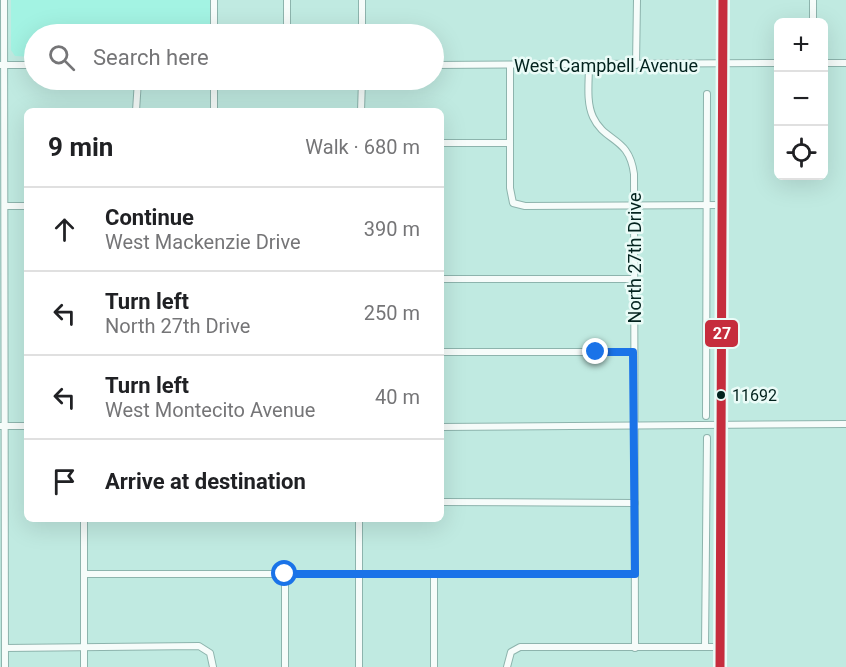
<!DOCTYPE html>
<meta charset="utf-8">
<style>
:root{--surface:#fff;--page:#f6f6f6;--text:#202124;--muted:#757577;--line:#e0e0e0}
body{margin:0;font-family:Roboto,sans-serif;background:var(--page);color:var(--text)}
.controls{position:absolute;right:18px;top:18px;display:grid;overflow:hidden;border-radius:9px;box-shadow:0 6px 24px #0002}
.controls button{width:54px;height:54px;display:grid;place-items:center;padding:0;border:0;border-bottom:2px solid var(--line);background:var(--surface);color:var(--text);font:30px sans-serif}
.stop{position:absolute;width:18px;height:18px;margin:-14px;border:4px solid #1a73e8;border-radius:50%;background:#fff}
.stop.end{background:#1a73e8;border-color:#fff;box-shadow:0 2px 6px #0008}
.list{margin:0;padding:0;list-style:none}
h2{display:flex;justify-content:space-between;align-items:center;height:78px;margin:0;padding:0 24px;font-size:26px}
h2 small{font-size:20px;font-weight:400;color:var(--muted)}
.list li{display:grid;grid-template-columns:39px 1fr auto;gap:18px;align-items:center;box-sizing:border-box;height:84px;padding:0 24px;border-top:2px solid var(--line)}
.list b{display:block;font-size:22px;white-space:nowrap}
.list p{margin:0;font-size:20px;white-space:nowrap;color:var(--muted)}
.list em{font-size:20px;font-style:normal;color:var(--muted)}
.icon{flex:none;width:33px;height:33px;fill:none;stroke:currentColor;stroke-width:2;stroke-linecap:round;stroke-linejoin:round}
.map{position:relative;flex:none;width:846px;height:667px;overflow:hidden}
.search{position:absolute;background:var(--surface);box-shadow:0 6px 24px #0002;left:24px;top:24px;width:420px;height:66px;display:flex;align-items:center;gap:15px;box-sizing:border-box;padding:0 21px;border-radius:33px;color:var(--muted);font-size:22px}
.panel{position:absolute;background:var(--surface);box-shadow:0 6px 24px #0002;left:24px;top:108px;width:420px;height:414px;border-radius:9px}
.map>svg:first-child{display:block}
</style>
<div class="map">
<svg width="846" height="667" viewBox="0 0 846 667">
<rect width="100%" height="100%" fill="#c0eae1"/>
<path fill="#a3f3e3" d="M 11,0 L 210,0 L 210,34 L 34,34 L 34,57 L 15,56 L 11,50 Z"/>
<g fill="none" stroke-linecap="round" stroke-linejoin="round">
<defs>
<g id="minor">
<path d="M 4,0 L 5,667"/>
<path d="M 813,0 L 813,22"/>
<path d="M 214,34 L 214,0"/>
<path d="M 287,34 L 287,0"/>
<path d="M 362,34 L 362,0"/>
<path d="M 824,63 L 846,63"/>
<path d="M 0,65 L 34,65"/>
<path d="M 434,65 L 778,63"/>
<path d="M 510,65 L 510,188 L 513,203 L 525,206 L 723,205"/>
<path d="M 589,65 C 589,82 586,102 593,117 C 605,143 629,136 634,174 L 635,648"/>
<path d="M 636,65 L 637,0"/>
<path d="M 214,80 L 214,111"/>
<path d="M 136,111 L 138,80"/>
<path d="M 361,111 L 362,80"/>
<path d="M 441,143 L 510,143"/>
<path d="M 5,206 L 27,206"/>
<path d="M 441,279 L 633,279"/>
<path d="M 441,352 L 633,352"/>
<path d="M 706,416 L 707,94"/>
<path d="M 0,426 L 27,426"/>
<path d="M 441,427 L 846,424"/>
<path d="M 441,502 L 635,503"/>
<path d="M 84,574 L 635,574"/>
<path d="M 285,574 L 285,667"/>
<path d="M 705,647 L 707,438"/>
<path d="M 5,648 L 199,646 L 210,653 L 213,667"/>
<path d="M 84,667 L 84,519"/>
<path d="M 359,667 L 359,519"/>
<path d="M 434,667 L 434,574"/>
<path d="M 507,667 L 511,652 L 520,647 L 720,647"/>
</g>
<path id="major" d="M 720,667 L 723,0"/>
</defs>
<use href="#minor" stroke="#8db4ad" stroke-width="8"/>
<use href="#major" stroke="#8db4ad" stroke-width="9"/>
<use href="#minor" stroke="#f6fcfa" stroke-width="6"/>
<use href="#major" stroke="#f6fcfa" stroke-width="8"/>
<defs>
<path id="bus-1" d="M 720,667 L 723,0"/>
</defs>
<use href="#bus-1" stroke="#eafbf7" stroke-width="14"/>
<use href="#bus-1" stroke="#c62d3d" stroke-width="9"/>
</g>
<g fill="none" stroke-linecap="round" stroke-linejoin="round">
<path stroke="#1a73e8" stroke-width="8" d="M 285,574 L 635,574 L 633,352 L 596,352"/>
</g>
<circle fill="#02221d" stroke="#eafbf7" stroke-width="2" cx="721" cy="395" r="5"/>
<g text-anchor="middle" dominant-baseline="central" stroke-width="5" stroke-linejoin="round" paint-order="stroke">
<g font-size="16" fill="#02221d" stroke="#eafbf7" text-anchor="start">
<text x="732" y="395">11692</text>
</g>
<g font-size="18" fill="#02221d" stroke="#eafbf7">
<text x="606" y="65">West Campbell Avenue</text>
<text transform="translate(634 258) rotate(-90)">North 27th Drive</text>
</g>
</g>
<rect stroke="#eafbf7" stroke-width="2" x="704" y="319" width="35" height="29" rx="6" fill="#c62d3d"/>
<g font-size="16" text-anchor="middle" font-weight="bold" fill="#fff">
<text x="722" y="339">27</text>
</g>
</svg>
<div class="controls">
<button>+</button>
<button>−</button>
<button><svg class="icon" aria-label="locate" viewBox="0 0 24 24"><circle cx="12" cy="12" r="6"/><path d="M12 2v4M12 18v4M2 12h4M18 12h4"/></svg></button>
</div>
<div class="stop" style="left:285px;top:574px"></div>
<div class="stop end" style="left:596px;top:352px"></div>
<div class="search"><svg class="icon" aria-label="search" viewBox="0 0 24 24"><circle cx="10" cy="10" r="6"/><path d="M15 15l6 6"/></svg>Search here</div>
<section class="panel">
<h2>9 min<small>Walk · 680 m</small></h2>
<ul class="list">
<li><svg class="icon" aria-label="ahead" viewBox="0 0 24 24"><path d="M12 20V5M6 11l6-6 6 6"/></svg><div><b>Continue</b><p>West Mackenzie Drive</p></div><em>390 m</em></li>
<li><svg class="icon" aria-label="left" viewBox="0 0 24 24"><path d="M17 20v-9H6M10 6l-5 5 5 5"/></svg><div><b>Turn left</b><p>North 27th Drive</p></div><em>250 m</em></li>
<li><svg class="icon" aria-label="left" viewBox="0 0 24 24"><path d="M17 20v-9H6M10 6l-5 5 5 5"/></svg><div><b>Turn left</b><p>West Montecito Avenue</p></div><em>40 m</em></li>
<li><svg class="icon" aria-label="arrive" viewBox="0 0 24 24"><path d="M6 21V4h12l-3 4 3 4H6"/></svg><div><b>Arrive at destination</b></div></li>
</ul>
</section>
</div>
